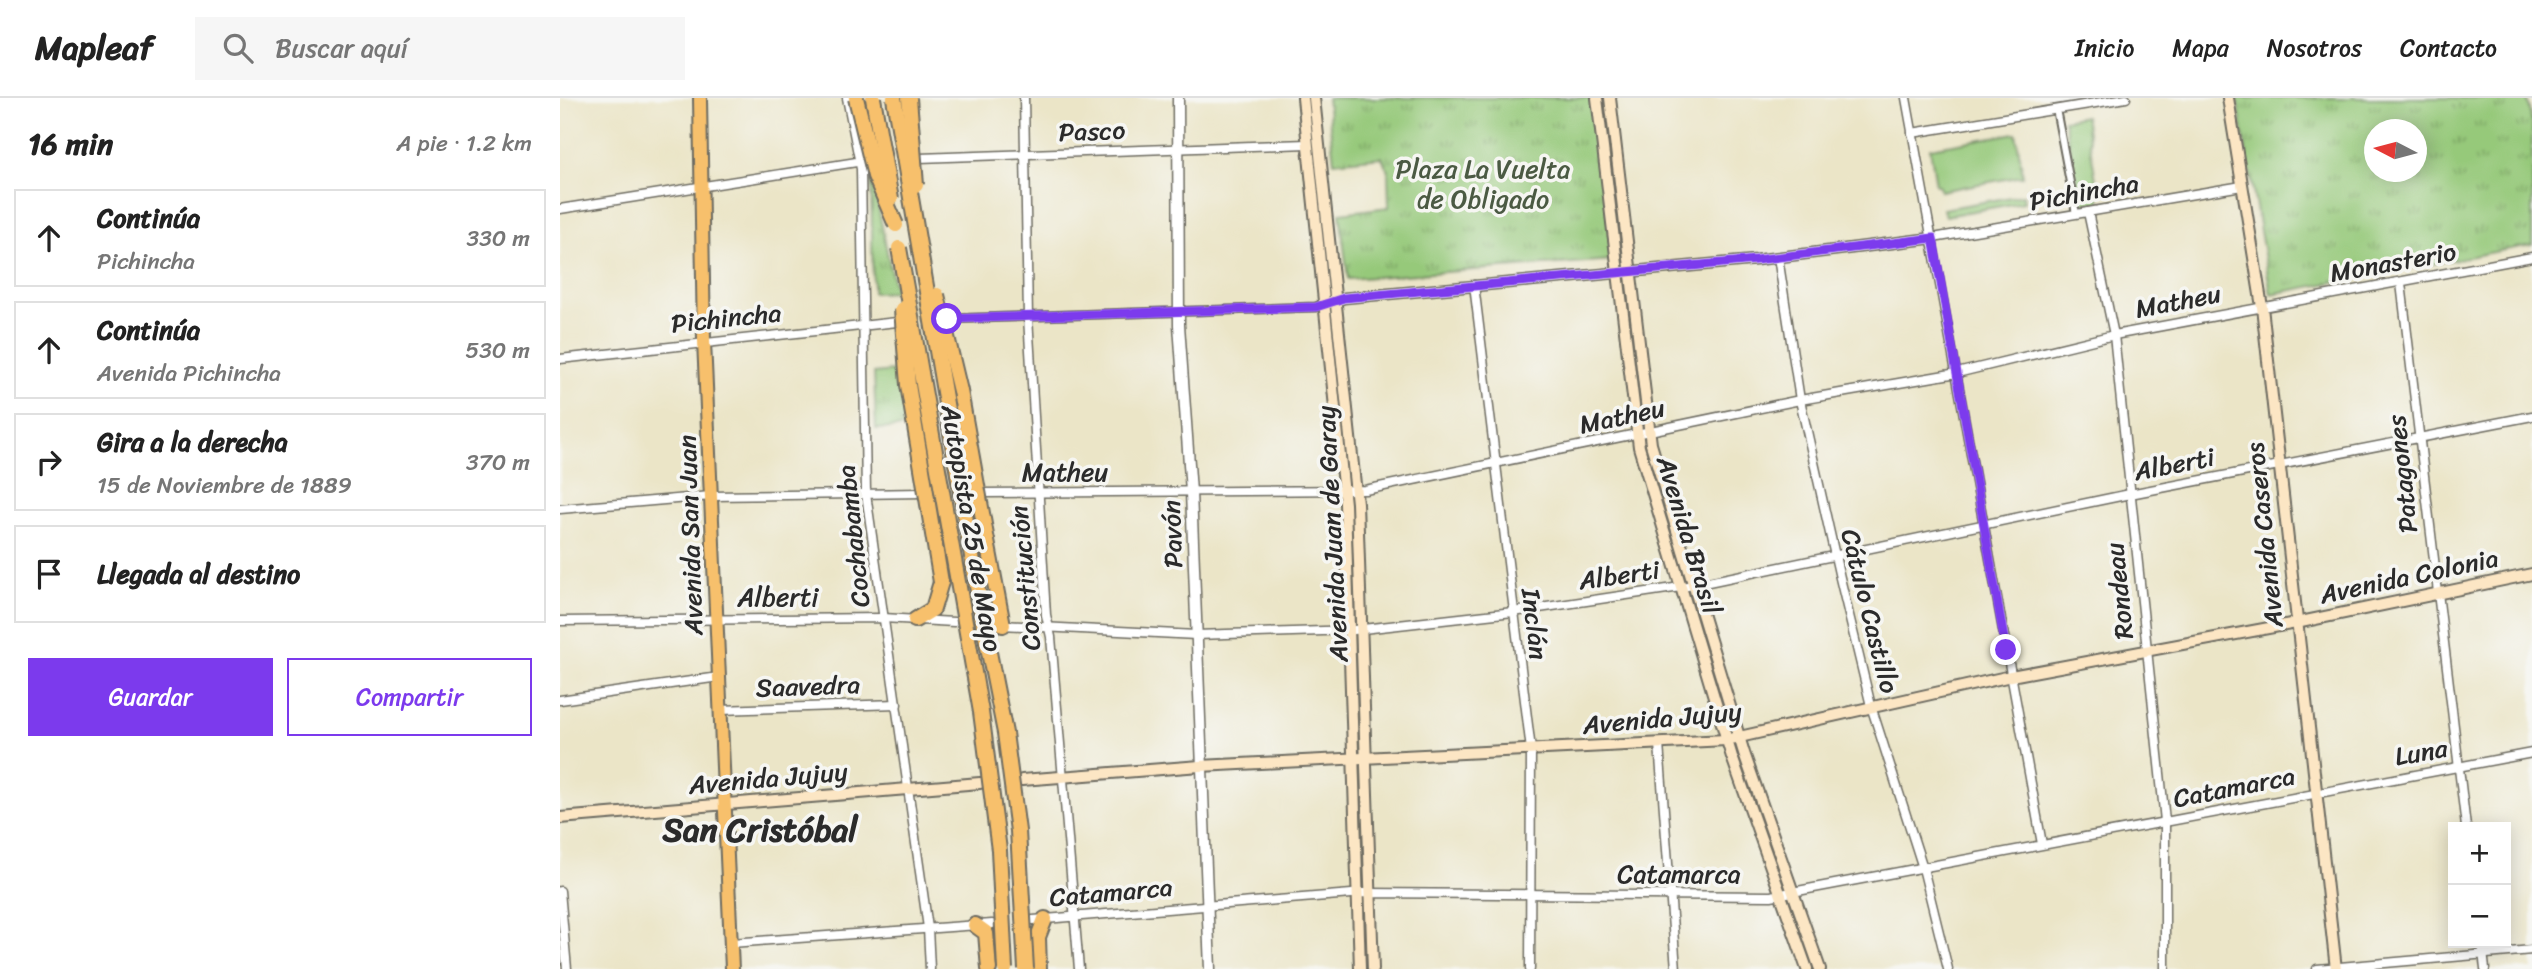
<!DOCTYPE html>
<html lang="es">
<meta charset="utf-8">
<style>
:root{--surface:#fff;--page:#f6f6f6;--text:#222;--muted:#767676;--line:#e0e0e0;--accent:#7c3aed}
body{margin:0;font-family:Sriracha,sans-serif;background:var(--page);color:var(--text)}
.controls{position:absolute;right:21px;bottom:21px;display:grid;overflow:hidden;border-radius:0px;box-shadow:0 4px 18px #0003}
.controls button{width:63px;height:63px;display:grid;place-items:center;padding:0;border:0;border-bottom:2px solid var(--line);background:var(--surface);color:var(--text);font:35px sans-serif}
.compass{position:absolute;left:1804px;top:21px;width:63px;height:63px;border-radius:50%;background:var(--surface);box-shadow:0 4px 18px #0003;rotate:276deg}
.stop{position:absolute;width:21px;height:21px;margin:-16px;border:5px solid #7c3aed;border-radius:50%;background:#fff}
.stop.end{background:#7c3aed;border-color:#fff;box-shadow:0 2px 7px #0008}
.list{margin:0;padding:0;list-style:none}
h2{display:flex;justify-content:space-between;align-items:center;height:91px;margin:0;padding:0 28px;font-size:30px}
h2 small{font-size:23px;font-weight:400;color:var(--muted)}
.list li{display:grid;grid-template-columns:46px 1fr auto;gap:21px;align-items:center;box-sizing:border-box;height:98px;margin:0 14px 14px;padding:0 14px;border:2px solid var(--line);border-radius:0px}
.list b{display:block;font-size:26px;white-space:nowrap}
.list p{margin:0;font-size:23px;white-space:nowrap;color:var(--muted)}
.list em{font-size:23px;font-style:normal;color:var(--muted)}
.actions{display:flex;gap:14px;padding:21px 28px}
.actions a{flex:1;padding:16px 0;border:2px solid var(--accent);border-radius:0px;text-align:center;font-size:24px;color:var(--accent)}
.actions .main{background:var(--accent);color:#fff}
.icon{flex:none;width:38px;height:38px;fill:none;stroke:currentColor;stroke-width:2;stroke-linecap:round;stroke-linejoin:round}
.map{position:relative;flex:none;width:1972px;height:871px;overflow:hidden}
header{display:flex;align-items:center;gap:42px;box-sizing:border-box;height:98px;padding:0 35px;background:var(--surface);border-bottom:2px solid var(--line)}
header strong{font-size:33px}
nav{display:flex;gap:38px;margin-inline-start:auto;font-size:24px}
.search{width:490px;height:63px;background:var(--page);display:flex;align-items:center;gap:18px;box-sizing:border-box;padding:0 24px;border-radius:0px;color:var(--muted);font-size:26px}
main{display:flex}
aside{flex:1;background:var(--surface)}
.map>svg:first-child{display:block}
</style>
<header>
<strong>Mapleaf</strong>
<div class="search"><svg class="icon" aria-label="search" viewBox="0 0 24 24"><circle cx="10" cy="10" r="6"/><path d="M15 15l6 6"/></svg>Buscar aquí</div>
<nav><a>Inicio</a><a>Mapa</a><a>Nosotros</a><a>Contacto</a></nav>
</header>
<main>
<aside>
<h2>16 min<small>A pie · 1.2 km</small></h2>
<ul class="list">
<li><svg class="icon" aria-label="ahead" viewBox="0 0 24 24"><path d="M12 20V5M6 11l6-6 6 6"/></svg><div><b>Continúa</b><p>Pichincha</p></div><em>330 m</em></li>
<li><svg class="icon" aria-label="ahead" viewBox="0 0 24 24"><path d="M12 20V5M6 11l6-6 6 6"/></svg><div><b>Continúa</b><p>Avenida Pichincha</p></div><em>530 m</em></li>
<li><svg class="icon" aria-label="right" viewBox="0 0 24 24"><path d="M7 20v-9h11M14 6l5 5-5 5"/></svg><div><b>Gira a la derecha</b><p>15 de Noviembre de 1889</p></div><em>370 m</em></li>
<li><svg class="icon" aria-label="arrive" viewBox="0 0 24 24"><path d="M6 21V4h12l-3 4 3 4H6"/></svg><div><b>Llegada al destino</b></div></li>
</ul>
<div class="actions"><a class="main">Guardar</a><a>Compartir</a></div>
</aside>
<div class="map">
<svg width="1972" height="871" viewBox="0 0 1972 871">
<defs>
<pattern id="park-tufts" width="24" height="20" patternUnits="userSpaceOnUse" patternTransform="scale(1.75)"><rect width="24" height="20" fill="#96c97a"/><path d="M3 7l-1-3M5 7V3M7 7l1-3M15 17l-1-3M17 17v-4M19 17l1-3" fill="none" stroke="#7ba364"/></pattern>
</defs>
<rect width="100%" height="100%" fill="#f6f6f2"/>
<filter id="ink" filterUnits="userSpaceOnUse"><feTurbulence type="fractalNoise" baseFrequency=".0143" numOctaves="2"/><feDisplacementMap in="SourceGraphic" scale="14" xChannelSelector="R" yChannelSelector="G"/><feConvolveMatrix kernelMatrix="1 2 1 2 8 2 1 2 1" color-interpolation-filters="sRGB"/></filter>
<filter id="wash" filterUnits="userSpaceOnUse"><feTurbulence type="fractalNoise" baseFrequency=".00686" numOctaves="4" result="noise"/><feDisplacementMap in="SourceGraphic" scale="28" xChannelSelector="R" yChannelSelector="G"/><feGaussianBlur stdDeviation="1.57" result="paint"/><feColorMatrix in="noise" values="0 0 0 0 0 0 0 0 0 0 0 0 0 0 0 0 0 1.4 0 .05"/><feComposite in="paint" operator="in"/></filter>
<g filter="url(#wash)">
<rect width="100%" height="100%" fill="#ebe5c7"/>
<g fill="#96c97a" stroke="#607a52" stroke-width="2">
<path d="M 1525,18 L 1540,105 L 1524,108 L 1521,106 L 1504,22 Z"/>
<path d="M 1456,35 L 1463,78 L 1380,93 L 1379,87 L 1376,87 L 1370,50 Z"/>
<path d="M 1463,97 L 1464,104 L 1385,118 L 1383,111 Z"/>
</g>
<g fill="url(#park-tufts)" stroke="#607a52" stroke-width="2" fill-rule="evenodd">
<path d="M 767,0 L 1032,0 L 1053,162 L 788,181 L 780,115 L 829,109 L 828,73 L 822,59 L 774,64 Z"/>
<path d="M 1677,0 L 1967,0 L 1972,28 L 1972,147 L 1711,196 ZM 1814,32 L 1856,32 L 1856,74 L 1814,74 Z"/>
<path d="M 311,73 L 335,194 L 313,195 Z"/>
<path d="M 343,272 L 350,329 L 316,331 L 314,275 Z"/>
</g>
</g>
<g filter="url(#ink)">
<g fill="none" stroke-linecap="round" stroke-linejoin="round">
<g stroke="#c5c0a8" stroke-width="8" stroke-dasharray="8 4" stroke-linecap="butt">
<path d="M 364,395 L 421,395"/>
<path d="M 402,525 L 438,527"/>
</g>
<defs>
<path id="pedestrian" d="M 1496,11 L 1516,116"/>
<g id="minor">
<path d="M 287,0 L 301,71 L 306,396 L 368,830 L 370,871"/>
<path d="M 464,0 L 468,219 L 486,517 L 491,539 L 519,871"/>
<path d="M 1346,0 L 1482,746"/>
<path d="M 1352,35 L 1566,0"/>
<path d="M 359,60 L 747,46"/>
<path d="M 0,111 L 303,63"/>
<path d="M 1528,114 L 1554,237 L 1605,723 L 1605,871"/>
<path d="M 1373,140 L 1682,88"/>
<path d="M 1218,159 L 1240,302 L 1280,480 L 1311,608 L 1363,770 L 1388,871"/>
<path d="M 1841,185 L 1906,729"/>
<path d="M 914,187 L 971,652 L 970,871"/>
<path d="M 387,221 L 756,209 L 764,206"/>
<path d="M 0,261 L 337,224"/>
<path d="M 424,395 L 805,392 L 1240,302 L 1397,275 L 1554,237 L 1972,159"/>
<path d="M 0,411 L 151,398 L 363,395"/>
<path d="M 0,523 L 323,520 L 394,524"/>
<path d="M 441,527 L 636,537 L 794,532 L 953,514 L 1134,487 L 1570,396 L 1972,318"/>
<path d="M 0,602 L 159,579"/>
<path d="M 160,612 L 337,606"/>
<path d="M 1099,646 L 1116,871"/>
<path d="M 0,793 L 7,871"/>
<path d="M 473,822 L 804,795 L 1211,798 L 1972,655"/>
<path d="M 171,845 L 432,826"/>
<path d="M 1922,845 L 1925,871"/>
<path d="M 1757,871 L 1972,852"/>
</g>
<g id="tertiary">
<path d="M 618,0 L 619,227 L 631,394 L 650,871"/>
<path d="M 768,205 L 784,200 L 1196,162 L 1373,140"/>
</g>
<g id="secondary">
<path d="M 743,0 L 785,406 L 800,871"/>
<path d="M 754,0 L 797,405 L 813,871"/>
<path d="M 1037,0 L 1079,349 L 1172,659 L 1247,871"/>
<path d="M 1050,0 L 1091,346 L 1184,655 L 1260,871"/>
<path d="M 1668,0 L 1702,209 L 1776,871"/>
<path d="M 462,682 L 640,668 L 1166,642 L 1451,578 L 1736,525 L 1972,476"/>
<path d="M 0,720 L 420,685"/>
</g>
<path id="primary" d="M 140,0 L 144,243 L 172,871"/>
<g id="motorway">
<path d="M 427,443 L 443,527"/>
<path d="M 355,522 L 373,511 L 381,484"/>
<path d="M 415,827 L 426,835 L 429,871"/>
<path d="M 479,871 L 478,839 L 485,821"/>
</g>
</defs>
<use href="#pedestrian" stroke="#6e6c62" stroke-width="10"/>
<use href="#minor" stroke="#6e6c62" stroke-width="11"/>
<use href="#tertiary" stroke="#6e6c62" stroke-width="13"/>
<use href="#secondary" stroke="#6e6c62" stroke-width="14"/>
<use href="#primary" stroke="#6e6c62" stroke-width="16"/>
<use href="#motorway" stroke="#6e6c62" stroke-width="18"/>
<use href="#pedestrian" stroke="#fff" stroke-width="6"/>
<use href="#minor" stroke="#fff" stroke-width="8"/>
<use href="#tertiary" stroke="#fff" stroke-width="10"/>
<use href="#secondary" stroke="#fce6c4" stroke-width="10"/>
<use href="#primary" stroke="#f7c06c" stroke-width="12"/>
<use href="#motorway" stroke="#f7c06c" stroke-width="14"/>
<defs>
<g id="motorway-bridge">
<path d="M 296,0 L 315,78 L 336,127"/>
<path d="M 313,0 L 331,101"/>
<path d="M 334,0 L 424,529 L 445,635 L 458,733 L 466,871"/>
<path d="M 349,0 L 356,87"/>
<path d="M 339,150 L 421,614 L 439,752 L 445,871"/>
<path d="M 377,197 L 400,293 L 427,443"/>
<path d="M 342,211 L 348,287 L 381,484"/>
</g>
</defs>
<use href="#motorway-bridge" stroke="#6e6c62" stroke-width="18" stroke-linecap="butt"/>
<use href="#motorway-bridge" stroke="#f7c06c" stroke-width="14"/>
</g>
</g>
<g fill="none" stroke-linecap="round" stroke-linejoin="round" filter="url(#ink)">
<path stroke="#7c3aed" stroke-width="9" d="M 387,221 L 756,209 L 784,200 L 1196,162 L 1373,140 L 1446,552"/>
</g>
<g text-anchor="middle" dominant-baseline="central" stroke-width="7" stroke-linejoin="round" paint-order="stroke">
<g font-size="26" fill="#2b2b2b" stroke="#f6f6f2">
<text transform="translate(532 33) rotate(-2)">Pasco</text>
<text transform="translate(1524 94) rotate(-10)">Pichincha</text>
<text transform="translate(1833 164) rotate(-10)">Monasterio</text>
<text transform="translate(1618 203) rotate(-11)">Matheu</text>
<text transform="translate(166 220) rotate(-6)">Pichincha</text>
<text transform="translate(1062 318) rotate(-12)">Matheu</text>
<text transform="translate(1614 366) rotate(-11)">Alberti</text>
<text x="505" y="374">Matheu</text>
<text transform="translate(1842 376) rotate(-96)">Patagones</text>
<text transform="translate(412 430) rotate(80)">Autopista 25 de Mayo</text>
<text transform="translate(612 436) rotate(-92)">Pavón</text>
<text transform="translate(772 436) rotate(-93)">Avenida Juan de Garay</text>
<text transform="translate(130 437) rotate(-92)">Avenida San Juan</text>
<text transform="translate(1129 437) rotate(73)">Avenida Brasil</text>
<text transform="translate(1704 437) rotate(-96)">Avenida Caseros</text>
<text transform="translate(293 438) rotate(-96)">Cochabamba</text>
<text transform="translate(1059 477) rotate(-8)">Alberti</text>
<text transform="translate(1849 478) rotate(-12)">Avenida Colonia</text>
<text transform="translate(465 480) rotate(-95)">Constitución</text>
<text transform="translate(1559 493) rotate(-96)">Rondeau</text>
<text x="218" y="499">Alberti</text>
<text transform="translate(1310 513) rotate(76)">Cátulo Castillo</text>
<text transform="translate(975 526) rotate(83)">Inclán</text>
<text transform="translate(248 588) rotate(-2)">Saavedra</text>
<text transform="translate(1102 620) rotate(-5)">Avenida Jujuy</text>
<text transform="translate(1861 654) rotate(-10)">Luna</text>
<text transform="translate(208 680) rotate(-5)">Avenida Jujuy</text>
<text transform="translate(1674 689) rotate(-11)">Catamarca</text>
<text x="1119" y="776">Catamarca</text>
<text transform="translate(551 794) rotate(-5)">Catamarca</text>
</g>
<g font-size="26" fill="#4b5a43" stroke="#f6f6f2">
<text x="923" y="71">Plaza La Vuelta<tspan x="923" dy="30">de Obligado</tspan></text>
</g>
<g font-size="33" font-weight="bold" fill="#2b2b2b" stroke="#f6f6f2">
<text x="200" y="732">San Cristóbal</text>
</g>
</g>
</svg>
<div class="controls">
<button>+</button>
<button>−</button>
</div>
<svg class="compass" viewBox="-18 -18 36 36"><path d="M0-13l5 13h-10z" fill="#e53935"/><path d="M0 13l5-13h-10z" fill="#767676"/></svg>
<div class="stop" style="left:387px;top:221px"></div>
<div class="stop end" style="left:1446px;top:552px"></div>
</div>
</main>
